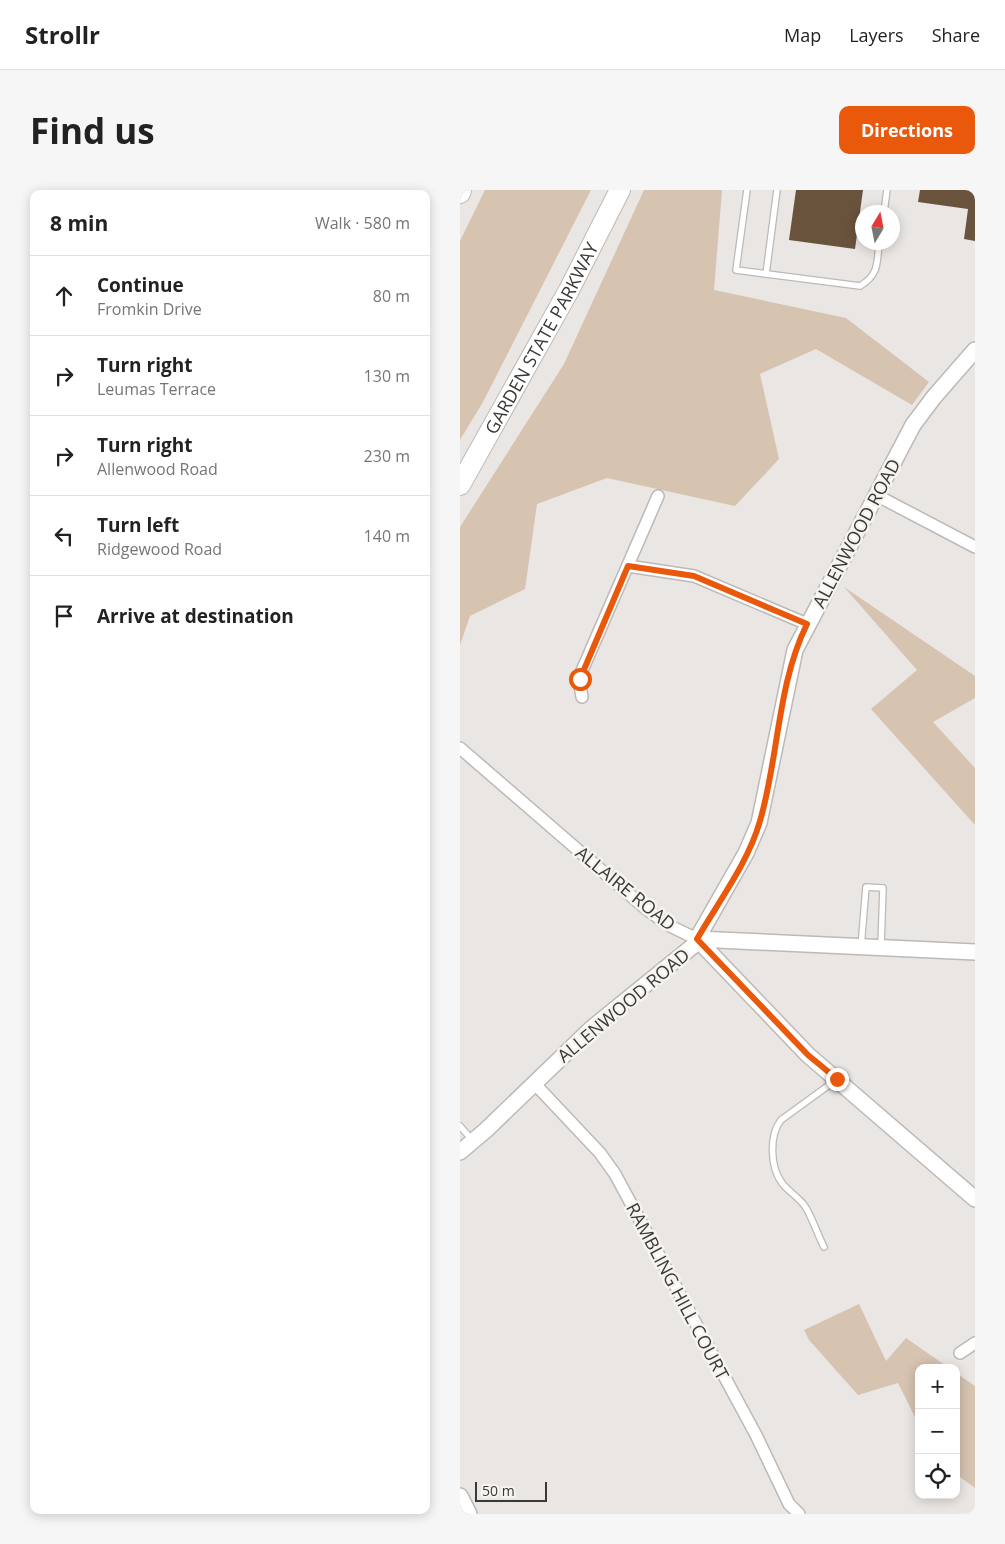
<!DOCTYPE html>
<meta charset="utf-8">
<style>
:root{--surface:#fff;--page:#f6f6f6;--text:#222;--muted:#767676;--line:#e0e0e0;--accent:#ea580c}
body{margin:0;font-family:"Open Sans",sans-serif;background:var(--page);color:var(--text)}
.controls{position:absolute;right:15px;bottom:15px;display:grid;overflow:hidden;border-radius:10px;box-shadow:0 2px 12px #0003}
.controls button{width:45px;height:45px;display:grid;place-items:center;padding:0;border:0;border-bottom:1px solid var(--line);background:var(--surface);color:var(--text);font:25px sans-serif}
.compass{position:absolute;left:395px;top:15px;width:45px;height:45px;border-radius:50%;background:var(--surface);box-shadow:0 2px 12px #0003;rotate:10deg}
.scale{position:absolute;left:15px;bottom:12px;width:72px;box-sizing:border-box;padding-left:5px;border:2px solid #3a3937;border-top:0;font-size:14px;line-height:18px;white-space:nowrap;color:#3a3937;-webkit-text-stroke:4px #f7f4f0;paint-order:stroke}
.stop{position:absolute;width:15px;height:15px;margin:-11px;border:4px solid #ea580c;border-radius:50%;background:#fff}
.stop.end{background:#ea580c;border-color:#fff;box-shadow:0 1px 5px #0008}
.list{margin:0;padding:0;list-style:none}
h2{display:flex;justify-content:space-between;align-items:center;height:65px;margin:0;padding:0 20px;font-size:21px}
h2 small{font-size:16px;font-weight:400;color:var(--muted)}
.list li{display:grid;grid-template-columns:32px 1fr auto;gap:15px;align-items:center;box-sizing:border-box;height:80px;padding:0 20px;border-top:1px solid var(--line)}
.list b{display:block;font-size:19px;white-space:nowrap}
.list p{margin:0;font-size:16px;white-space:nowrap;color:var(--muted)}
.list em{font-size:16px;font-style:normal;color:var(--muted)}
.icon{flex:none;width:28px;height:28px;fill:none;stroke:currentColor;stroke-width:2;stroke-linecap:round;stroke-linejoin:round}
.map{position:relative;flex:none;width:515px;height:1324px;overflow:hidden;border-radius:10px}
header{display:flex;align-items:center;gap:30px;box-sizing:border-box;height:70px;padding:0 25px;background:var(--surface);border-bottom:1px solid var(--line)}
header strong{font-size:24px}
nav{display:flex;gap:28px;margin-inline-start:auto;font-size:18px}
.intro{display:flex;align-items:center;justify-content:space-between;box-sizing:border-box;height:120px;padding:0 30px}
h1{margin:0;font-size:35px}
.button{padding:12px 22px;border-radius:10px;background:var(--accent);color:#fff;font-size:18px;font-weight:700}
main{display:flex;gap:30px;padding:0 30px}
aside{flex:1;background:var(--surface);border-radius:10px;box-shadow:0 2px 12px #0003}
.map>svg:first-child{display:block}
</style>
<header>
<strong>Strollr</strong>
<nav><a>Map</a><a>Layers</a><a>Share</a></nav>
</header>
<div class="intro"><h1>Find us</h1><a class="button">Directions</a></div>
<main>
<aside>
<h2>8 min<small>Walk · 580 m</small></h2>
<ul class="list">
<li><svg class="icon" aria-label="ahead" viewBox="0 0 24 24"><path d="M12 20V5M6 11l6-6 6 6"/></svg><div><b>Continue</b><p>Fromkin Drive</p></div><em>80 m</em></li>
<li><svg class="icon" aria-label="right" viewBox="0 0 24 24"><path d="M7 20v-9h11M14 6l5 5-5 5"/></svg><div><b>Turn right</b><p>Leumas Terrace</p></div><em>130 m</em></li>
<li><svg class="icon" aria-label="right" viewBox="0 0 24 24"><path d="M7 20v-9h11M14 6l5 5-5 5"/></svg><div><b>Turn right</b><p>Allenwood Road</p></div><em>230 m</em></li>
<li><svg class="icon" aria-label="left" viewBox="0 0 24 24"><path d="M17 20v-9H6M10 6l-5 5 5 5"/></svg><div><b>Turn left</b><p>Ridgewood Road</p></div><em>140 m</em></li>
<li><svg class="icon" aria-label="arrive" viewBox="0 0 24 24"><path d="M6 21V4h12l-3 4 3 4H6"/></svg><div><b>Arrive at destination</b></div></li>
</ul>
</aside>
<div class="map">
<svg width="515" height="1324" viewBox="0 0 515 1324">
<rect width="100%" height="100%" fill="#eae6e3"/>
<g fill="#d6c3b0">
<path d="M 25,0 L 131,0 L 23,212 L 0,250 L 0,51 Z"/>
<path d="M 184,0 L 262,0 L 254,100 L 386,128 L 469,192 L 452,215 L 356,159 L 300,184 L 319,269 L 275,316 L 147,288 L 77,314 L 65,399 L 10,426 L 0,455 L 0,337 L 104,174 Z"/>
<path d="M 384,397 L 515,486 L 515,508 L 473,532 L 515,578 L 515,635 L 411,519 L 457,480 Z"/>
<path d="M 399,1114 L 426,1171 L 446,1148 L 489,1178 L 459,1178 L 459,1235 L 438,1193 L 398,1205 L 349,1150 L 344,1140 Z"/>
<path d="M 496,1183 L 515,1196 L 515,1298 L 496,1284 Z"/>
</g>
<g fill="#6a533d">
<path d="M 336,0 L 403,0 L 395,59 L 329,50 Z"/>
<path d="M 460,0 L 515,0 L 515,51 L 504,49 L 508,19 L 458,12 Z"/>
</g>
<g fill="none" stroke-linecap="round" stroke-linejoin="round">
<defs>
<g id="lane">
<path d="M 287,0 L 276,80 L 400,96 C 419,85 417,73 419,52"/>
<path d="M 424,22 L 427,0"/>
<path d="M 306,84 L 317,0"/>
<path d="M 401,757 L 406,697 L 423,698 L 421,756"/>
<path d="M 0,936 L 13,951"/>
<path d="M 364,1057 C 358,1046 351,1024 344,1015 C 338,1007 328,1001 322,993 C 310,977 309,945 321,930 L 376,890"/>
</g>
<g id="street">
<path d="M 416,305 L 515,357"/>
<path d="M 168,376 L 234,386 L 347,434"/>
<path d="M 122,507 L 120,495 L 121,483 L 198,306"/>
<path d="M 0,558 L 185,718 L 210,736 L 237,749"/>
<path d="M 74,893 L 140,963 L 155,984 L 296,1245 L 329,1314 L 339,1324"/>
<path d="M 500,1163 L 515,1153"/>
</g>
<g id="secondary">
<path d="M 237,749 L 348,865 L 515,1009"/>
<path d="M 237,749 L 515,762"/>
<path d="M 0,962 L 26,940 L 132,838 L 233,756 L 286,663 L 299,633 L 335,460 L 453,235 L 474,207 L 515,160"/>
<path d="M 0,1306 L 9,1324"/>
</g>
<g id="highway">
<path d="M 0,3 L 1,0"/>
<path id="s1" d="M 0,295 L 109,100 L 160,0"/>
</g>
</defs>
<use href="#lane" stroke="#bcb9b6" stroke-width="8"/>
<use href="#street" stroke="#bcb9b6" stroke-width="14"/>
<use href="#secondary" stroke="#bcb9b6" stroke-width="18"/>
<use href="#highway" stroke="#bcb9b6" stroke-width="22"/>
<use href="#lane" stroke="#fff" stroke-width="5.5"/>
<use href="#street" stroke="#fff" stroke-width="11"/>
<use href="#secondary" stroke="#fff" stroke-width="15"/>
<use href="#highway" stroke="#fff" stroke-width="20"/>
</g>
<g fill="none" stroke-linecap="round" stroke-linejoin="round">
<path stroke="#ea580c" stroke-width="6" d="M 120,489 L 168,376 L 234,386 L 347,434 C 317,495 319,566 300,631 C 288,673 259,711 237,749 L 348,865 L 377,889"/>
</g>
<g text-anchor="middle" dominant-baseline="central" stroke-width="5" stroke-linejoin="round" paint-order="stroke">
<g font-size="18" fill="#3a3937" stroke="#f7f4f0">
<text stroke="none"><textPath href="#s1" startOffset="168">GARDEN STATE PARKWAY</textPath></text>
<text transform="translate(396 343) rotate(-62)">ALLENWOOD ROAD</text>
<text transform="translate(166 698) rotate(39)">ALLAIRE ROAD</text>
<text transform="translate(163 815) rotate(-40)">ALLENWOOD ROAD</text>
<text transform="translate(218 1101) rotate(62)">RAMBLING HILL COURT</text>
</g>
</g>
</svg>
<div class="controls">
<button>+</button>
<button>−</button>
<button><svg class="icon" aria-label="locate" viewBox="0 0 24 24"><circle cx="12" cy="12" r="6"/><path d="M12 2v4M12 18v4M2 12h4M18 12h4"/></svg></button>
</div>
<svg class="compass" viewBox="-18 -18 36 36"><path d="M0-13l5 13h-10z" fill="#e53935"/><path d="M0 13l5-13h-10z" fill="#767676"/></svg>
<div class="scale">50 m</div>
<div class="stop" style="left:120px;top:489px"></div>
<div class="stop end" style="left:377px;top:889px"></div>
</div>
</main>
